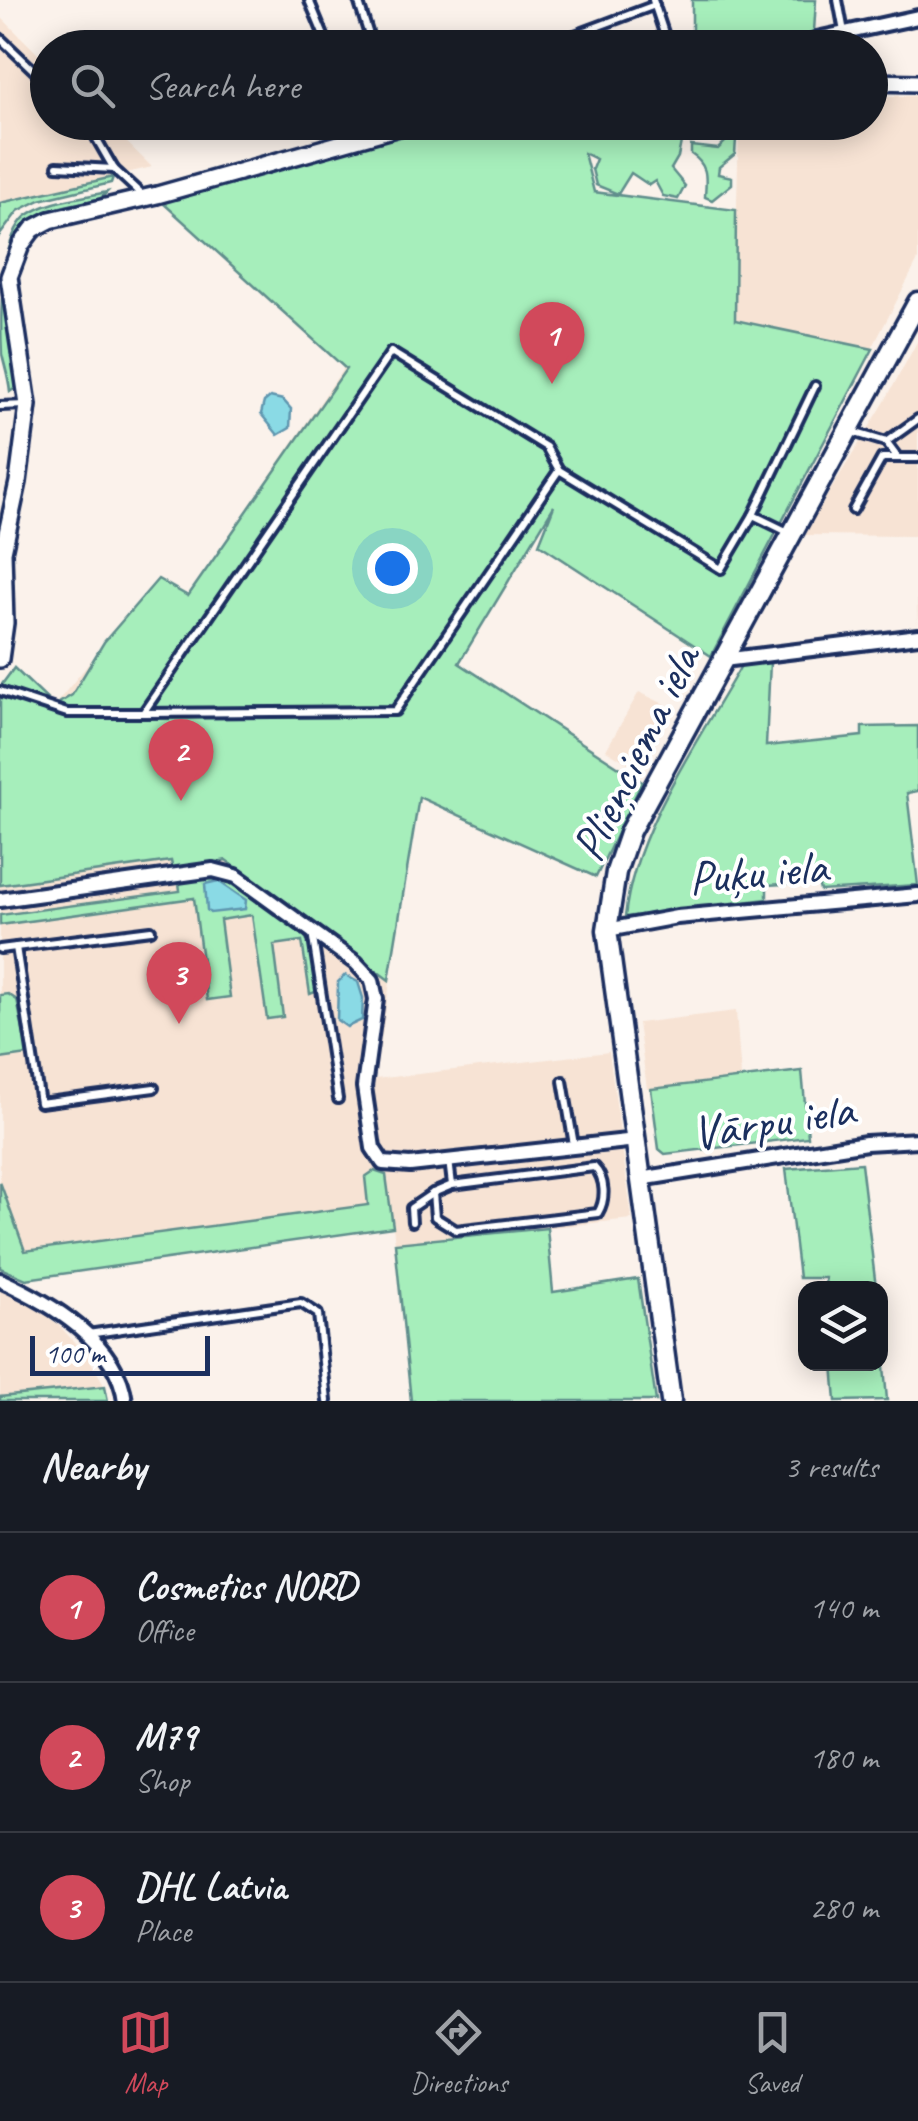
<!DOCTYPE html>
<meta charset="utf-8">
<style>
:root{--surface:#171b24;--page:#242831;--text:#f1f3f6;--muted:#9ea1a6;--line:#363941;--accent:#d1495b}
body{margin:0;font-family:Caveat,sans-serif;background:var(--page);color:var(--text)}
.controls{position:absolute;right:30px;bottom:30px;display:grid;overflow:hidden;border-radius:20px;box-shadow:0 5px 25px #0003}
.controls button{width:90px;height:90px;display:grid;place-items:center;padding:0;border:0;border-bottom:2px solid var(--line);background:var(--surface);color:var(--text);font:50px sans-serif}
.scale{position:absolute;left:30px;bottom:25px;width:180px;box-sizing:border-box;padding-left:10px;border:5px solid #1b2f5e;border-top:0;font-size:28px;line-height:35px;white-space:nowrap;color:#1b2f5e;-webkit-text-stroke:8px #fff;paint-order:stroke}
.you{position:absolute;left:392px;top:568px;width:35px;height:35px;margin:-25px;border:8px solid #fff;border-radius:50%;background:#1a73e8;box-shadow:0 0 0 15px #1a73e833}
.badge{display:grid;place-items:center;width:65px;height:65px;border-radius:50%;background:var(--accent);color:#fff;font-size:32px;font-weight:700}
.pin{position:absolute;translate:-50% -82px;filter:drop-shadow(0 2px 5px #0008)}
.pin::after{content:'';position:absolute;top:52px;width:35px;height:30px;background:inherit;clip-path:polygon(0 0,100% 0,50% 100%)}
.list{margin:0;padding:0;list-style:none}
h2{display:flex;justify-content:space-between;align-items:center;height:130px;margin:0;padding:0 40px;font-size:42px}
h2 small{font-size:32px;font-weight:400;color:var(--muted)}
.list li{display:grid;grid-template-columns:65px 1fr auto;gap:30px;align-items:center;box-sizing:border-box;height:150px;padding:0 40px;border-top:2px solid var(--line)}
.list b{display:block;font-size:38px;white-space:nowrap}
.list p{margin:0;font-size:32px;white-space:nowrap;color:var(--muted)}
.list em{font-size:32px;font-style:normal;color:var(--muted)}
.icon{flex:none;width:55px;height:55px;fill:none;stroke:currentColor;stroke-width:2;stroke-linecap:round;stroke-linejoin:round}
.map{position:relative;flex:none;width:918px;height:1401px;overflow:hidden}
.search{position:absolute;background:var(--surface);box-shadow:0 5px 25px #0003;left:30px;right:30px;top:30px;height:110px;display:flex;align-items:center;gap:25px;box-sizing:border-box;padding:0 35px;border-radius:55px;color:var(--muted);font-size:38px}
.sheet{height:580px;background:var(--surface)}
nav{display:flex;justify-content:space-around;align-items:center;box-sizing:border-box;height:140px;border-top:2px solid var(--line);background:var(--surface);font-size:28px;color:var(--muted)}
nav a{display:grid;justify-items:center;gap:5px}
nav .on{color:var(--accent)}
.map>svg:first-child{display:block}
</style>
<div class="map">
<svg width="918" height="1401" viewBox="0 0 918 1401">
<rect width="100%" height="100%" fill="#fbf2eb"/>
<filter id="ink" filterUnits="userSpaceOnUse"><feTurbulence type="fractalNoise" baseFrequency=".01" numOctaves="2"/><feDisplacementMap in="SourceGraphic" scale="20" xChannelSelector="R" yChannelSelector="G"/><feConvolveMatrix kernelMatrix="1 2 1 2 8 2 1 2 1" color-interpolation-filters="sRGB"/></filter>
<g filter="url(#ink)">
<g fill="#f7e3d4">
<path d="M 0,16 L 47,63 L 48,122 L 107,123 L 152,167 L 0,203 Z"/>
<path d="M 871,96 L 918,96 L 918,260 L 741,600 L 559,497 L 459,664 L 419,796 L 375,1079 L 609,1052 L 632,1219 L 395,1243 L 393,1227 L 26,1279 L 0,1209 L 0,885 L 66,876 L 54,706 L 158,579 L 188,596 L 362,341 L 734,320 L 739,123 L 870,122 Z"/>
<path d="M 918,340 L 918,630 L 915,536 L 803,535 L 884,403 Z"/>
<path d="M 639,692 L 664,704 L 635,767 L 606,750 Z"/>
<path d="M 736,1011 L 741,1078 L 647,1089 L 638,1023 Z"/>
<path d="M 0,1288 L 22,1298 L 59,1325 L 90,1360 L 105,1386 L 0,1397 Z"/>
</g>
<g fill="#a6eebb" stroke="#608e8c" stroke-width="2.5">
<path d="M 692,0 L 816,0 L 813,47 L 692,48 Z"/>
<path d="M 474,123 L 616,123 L 611,125 C 620,136 631,138 645,138 C 659,112 711,123 737,123 L 735,154 L 719,167 L 718,174 L 732,177 L 732,184 L 712,200 L 705,197 C 706,177 709,166 691,154 L 691,146 L 718,149 L 725,142 L 721,136 L 681,142 L 678,157 L 671,169 L 685,186 L 678,199 L 663,196 L 655,181 L 649,185 L 631,173 L 618,194 L 596,185 L 592,169 L 596,159 L 584,153 L 594,192 L 736,210 L 735,320 L 873,349 L 711,656 L 539,544 L 554,506 L 459,663 L 642,782 L 596,877 L 419,797 L 389,980 L 226,860 L 173,871 L 171,861 L 0,885 L 0,687 L 14,668 L 54,706 L 72,695 L 104,642 L 158,579 L 188,596 L 346,369 L 162,202 L 398,135 Z"/>
<path d="M 113,177 L 111,183 L 40,200 L 18,211 L 0,235 L 0,203 Z"/>
<path d="M 107,192 L 100,199 C 77,204 46,207 27,222 C 0,257 10,341 18,386 L 10,392 C 9,379 5,367 2,354 C 0,317 0,239 26,216 C 48,200 81,198 107,192 Z"/>
<path d="M 770,662 L 766,746 L 862,736 L 862,727 L 918,726 L 918,791 L 907,793 L 918,885 L 820,891 L 818,882 L 767,885 L 767,899 L 625,917 C 634,829 699,741 742,664 Z"/>
<path d="M 218,875 L 303,933 L 310,946 L 318,991 L 310,994 L 302,941 L 274,945 L 283,1017 L 267,1019 L 252,915 L 220,920 L 230,997 L 207,1000 L 194,898 L 0,925 L 0,915 L 180,891 L 179,882 Z"/>
<path d="M 8,994 L 17,1000 L 28,1055 L 0,1059 L 0,995 Z"/>
<path d="M 802,1071 L 808,1137 L 665,1154 L 659,1149 L 651,1089 Z"/>
<path d="M 861,1163 L 876,1288 L 826,1288 L 825,1278 L 799,1278 L 786,1169 Z"/>
<path d="M 374,1171 L 386,1175 L 393,1227 L 26,1279 L 0,1268 L 0,1182 L 25,1251 L 368,1205 L 365,1177 Z"/>
<path d="M 547,1228 L 553,1292 L 638,1279 L 656,1401 L 411,1401 L 395,1243 Z"/>
<path d="M 881,1332 L 887,1400 L 836,1401 L 833,1364 L 880,1364 Z"/>
<path d="M 105,1386 L 108,1401 L 0,1401 L 0,1397 Z"/>
</g>
<g fill="#8adae5" stroke="#5e96af" stroke-width="2.5">
<path d="M 270,397 L 283,400 L 291,409 L 290,428 L 278,435 L 261,414 L 264,402 Z"/>
<path d="M 218,881 L 246,900 L 245,909 L 210,913 L 207,910 L 205,884 Z"/>
<path d="M 345,975 L 358,982 L 363,998 L 362,1020 L 347,1027 L 337,1020 L 338,982 Z"/>
</g>
<g fill="none" stroke-linecap="round" stroke-linejoin="round">
<defs>
<g id="service">
<path d="M 309,0 L 329,48"/>
<path d="M 358,0 L 373,48"/>
<path d="M 653,0 L 669,48"/>
<path d="M 838,0 L 844,32"/>
<path d="M 0,38 L 48,84"/>
<path d="M 540,48 L 655,5"/>
<path d="M 87,122 L 114,169 L 143,196"/>
<path d="M 57,166 L 114,169"/>
<path d="M 0,406 L 26,405"/>
<path d="M 849,431 L 886,442 L 918,419"/>
<path d="M 898,458 L 918,458"/>
<path d="M 559,470 L 395,711 L 143,713 L 391,352 L 546,447 L 559,470 L 721,569 L 753,515 L 815,386"/>
<path d="M 853,510 L 882,458 L 898,458 L 886,442"/>
<path d="M 753,515 L 790,533"/>
<path d="M 0,691 L 67,713 L 143,713"/>
<path d="M 312,932 L 338,1099"/>
<path d="M 16,947 L 40,1103 L 154,1088"/>
<path d="M 0,949 L 151,930"/>
<path d="M 563,1081 L 574,1145"/>
<path d="M 433,1193 L 435,1217 L 456,1230 L 598,1213 C 606,1200 606,1179 594,1167 L 452,1185"/>
<path d="M 412,1222 L 411,1208 L 433,1193 L 452,1185 L 449,1160"/>
<path d="M 88,1334 L 301,1303 L 318,1314 L 327,1401"/>
</g>
<g id="minor">
<path d="M 817,39 L 918,17"/>
<path d="M 723,660 L 918,636"/>
<path d="M 0,900 L 213,870 L 236,876 L 356,963 L 372,980 L 376,999 L 364,1087 L 373,1148 L 383,1163 L 410,1165 L 636,1140"/>
<path d="M 607,930 L 677,917 L 918,895"/>
<path d="M 640,1179 L 866,1143 L 918,1140"/>
<path d="M 0,1280 C 49,1302 118,1342 125,1401"/>
</g>
<g id="tertiary">
<path d="M 870,82 L 918,83"/>
<path d="M 0,659 L 5,623 L 3,552 L 18,482 L 28,405 L 9,277 L 21,245 L 33,229 L 50,220 L 157,195 L 417,122"/>
</g>
<path id="secondary" d="M 671,1401 L 607,930 L 616,872 L 630,831 L 918,302"/>
</defs>
<use href="#service" stroke="#1b2f5e" stroke-width="14"/>
<use href="#minor" stroke="#1b2f5e" stroke-width="20"/>
<use href="#tertiary" stroke="#1b2f5e" stroke-width="22"/>
<use href="#secondary" stroke="#1b2f5e" stroke-width="25"/>
<use href="#service" stroke="#fff" stroke-width="6"/>
<use href="#minor" stroke="#fff" stroke-width="12"/>
<use href="#tertiary" stroke="#fff" stroke-width="15"/>
<use href="#secondary" stroke="#fff" stroke-width="18"/>
</g>
</g>
<g text-anchor="middle" dominant-baseline="central" stroke-width="8" stroke-linejoin="round" paint-order="stroke">
<g font-size="48" fill="#1b2f5e" stroke="#fff">
<text transform="translate(635 753) rotate(-64)">Plieņciema iela</text>
<text transform="translate(758 872) rotate(-5)">Puķu iela</text>
<text transform="translate(773 1121) rotate(-9)">Vārpu iela</text>
</g>
</g>
</svg>
<div class="controls">
<button><svg class="icon" aria-label="layers" viewBox="0 0 24 24"><path d="M12 4l9 5-9 5-9-5zM3 14l9 5 9-5"/></svg></button>
</div>
<div class="scale">100 m</div>
<div class="you"></div>
<div class="pin badge" style="left:552px;top:384px">1</div>
<div class="pin badge" style="left:181px;top:801px">2</div>
<div class="pin badge" style="left:179px;top:1024px">3</div>
<div class="search"><svg class="icon" aria-label="search" viewBox="0 0 24 24"><circle cx="10" cy="10" r="6"/><path d="M15 15l6 6"/></svg>Search here</div>
</div>
<section class="sheet">
<h2>Nearby<small>3 results</small></h2>
<ul class="list">
<li><span class="badge">1</span><div><b>Cosmetics NORD</b><p>Office</p></div><em>140 m</em></li>
<li><span class="badge">2</span><div><b>M79</b><p>Shop</p></div><em>180 m</em></li>
<li><span class="badge">3</span><div><b>DHL Latvia</b><p>Place</p></div><em>280 m</em></li>
</ul>
</section>
<nav>
<a class="on"><svg class="icon" aria-label="map" viewBox="0 0 24 24"><path d="M3 6l6-2 6 2 6-2v14l-6 2-6-2-6 2zM9 4v14M15 6v14"/></svg>Map</a>
<a><svg class="icon" aria-label="directions" viewBox="0 0 24 24"><path d="M12 3l9 9-9 9-9-9zM9 14v-3h6M13 9l2 2-2 2"/></svg>Directions</a>
<a><svg class="icon" aria-label="saved" viewBox="0 0 24 24"><path d="M7 4h10v16l-5-4-5 4z"/></svg>Saved</a>
</nav>
